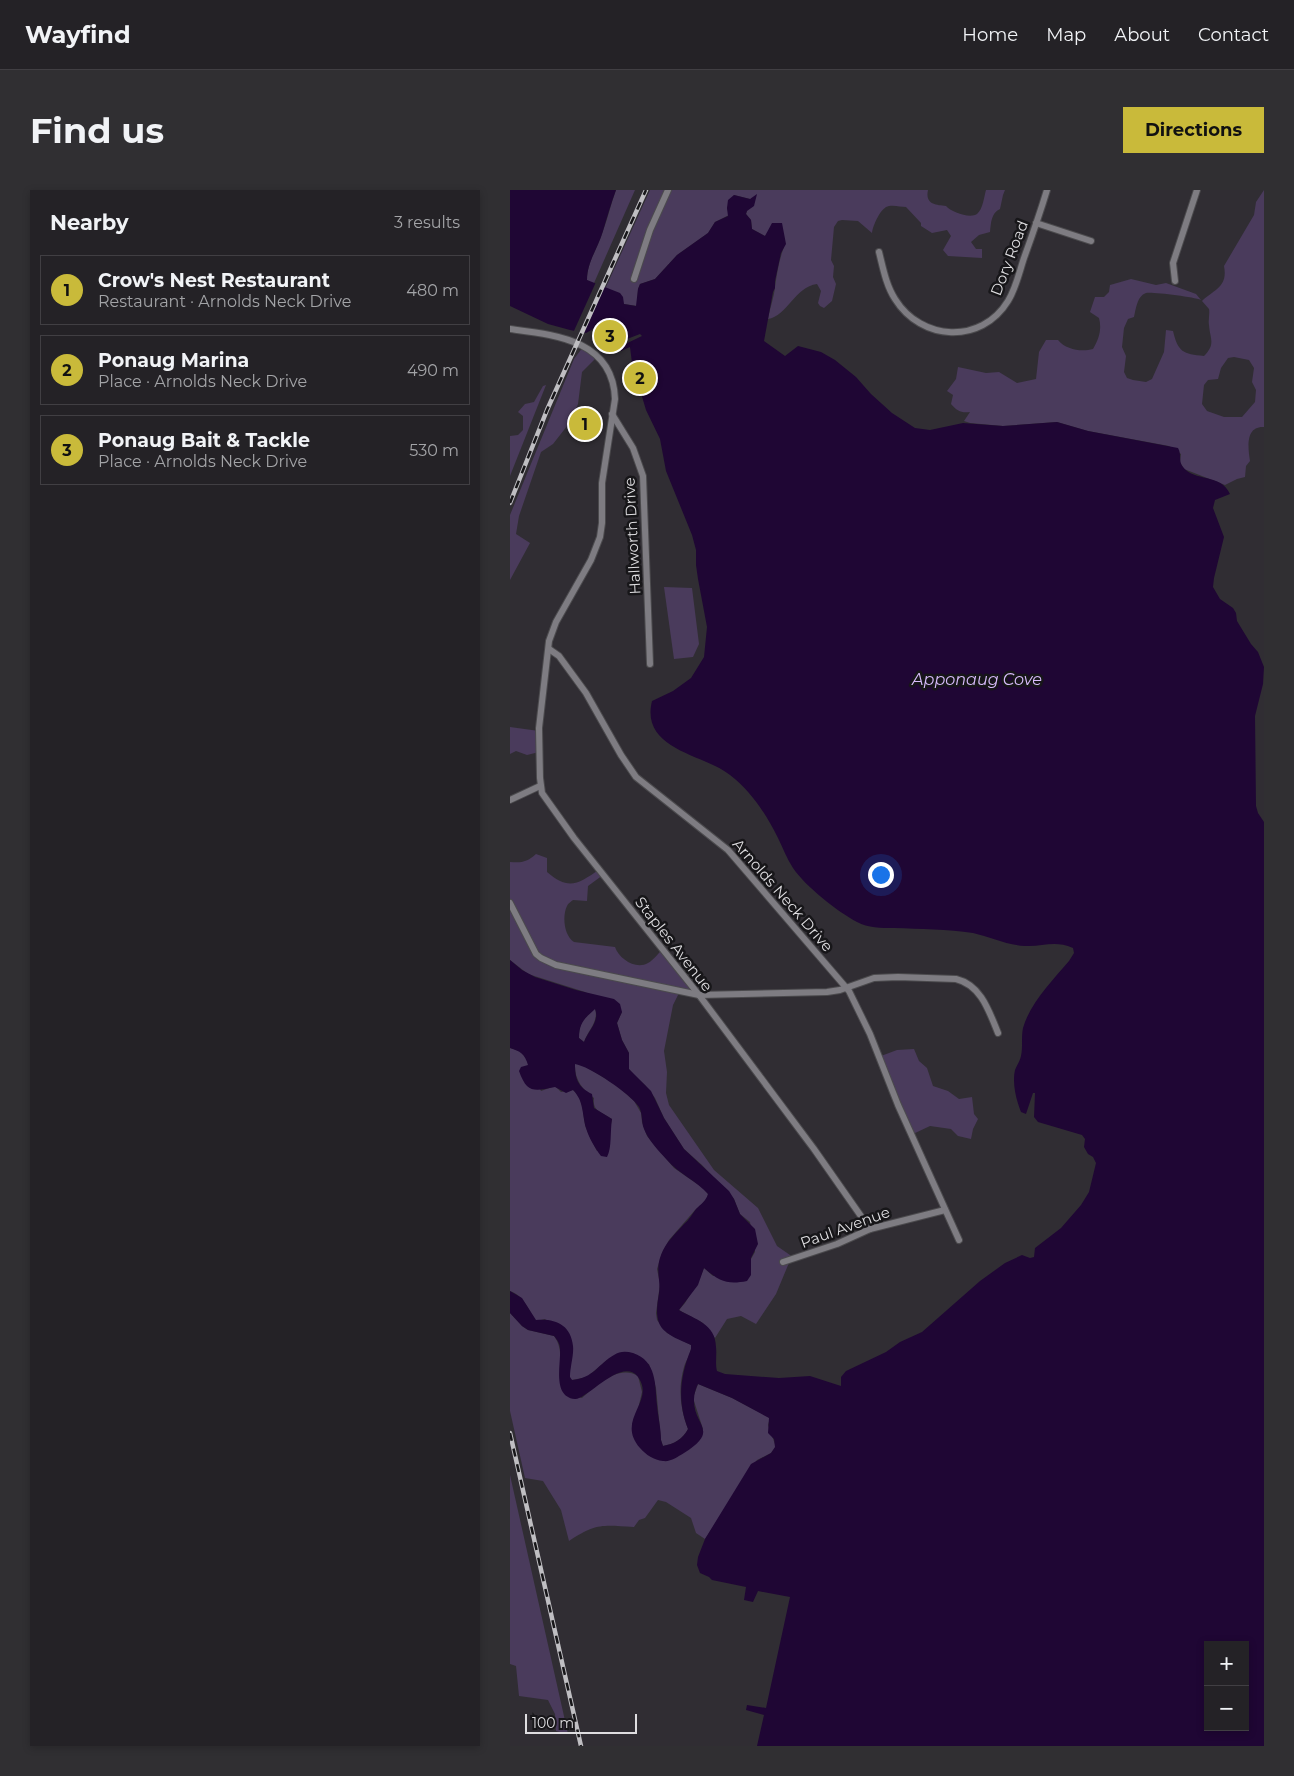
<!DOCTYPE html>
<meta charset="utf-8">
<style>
:root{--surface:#242226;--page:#302f32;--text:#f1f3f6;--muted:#a3a4a7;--line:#413f43;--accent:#c9ba3a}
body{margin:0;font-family:Montserrat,sans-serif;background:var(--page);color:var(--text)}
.controls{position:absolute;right:15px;bottom:15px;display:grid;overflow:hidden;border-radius:0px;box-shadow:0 2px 8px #0003}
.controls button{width:45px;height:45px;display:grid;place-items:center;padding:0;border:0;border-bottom:1px solid var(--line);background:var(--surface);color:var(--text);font:25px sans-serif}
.scale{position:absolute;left:15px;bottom:12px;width:112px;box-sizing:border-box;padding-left:5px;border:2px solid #dedde0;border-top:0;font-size:14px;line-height:18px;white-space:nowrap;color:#dedde0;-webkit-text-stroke:4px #171619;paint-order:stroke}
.you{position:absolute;left:370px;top:684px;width:18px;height:18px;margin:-12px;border:4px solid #fff;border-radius:50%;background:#1a73e8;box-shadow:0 0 0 8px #1a73e833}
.badge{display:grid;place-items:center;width:32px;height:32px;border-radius:50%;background:var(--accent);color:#111;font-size:16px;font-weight:700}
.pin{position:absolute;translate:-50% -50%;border:2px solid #fff;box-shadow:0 1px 5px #0006}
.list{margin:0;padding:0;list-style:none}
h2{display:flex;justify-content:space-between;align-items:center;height:65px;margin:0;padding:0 20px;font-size:21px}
h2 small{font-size:16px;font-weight:400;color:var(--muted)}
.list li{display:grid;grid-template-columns:32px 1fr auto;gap:15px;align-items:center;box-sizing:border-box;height:70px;margin:0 10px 10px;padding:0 10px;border:1px solid var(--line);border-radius:0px}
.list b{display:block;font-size:19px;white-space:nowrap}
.list p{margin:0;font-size:16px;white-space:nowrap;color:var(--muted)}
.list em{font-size:16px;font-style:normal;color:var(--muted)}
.map{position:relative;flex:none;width:754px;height:1556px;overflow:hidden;border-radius:0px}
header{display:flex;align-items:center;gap:30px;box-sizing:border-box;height:70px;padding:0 25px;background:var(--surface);border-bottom:1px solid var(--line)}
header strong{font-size:24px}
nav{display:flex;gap:28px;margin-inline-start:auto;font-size:18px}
.intro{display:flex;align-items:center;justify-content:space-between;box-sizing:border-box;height:120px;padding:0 30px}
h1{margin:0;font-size:35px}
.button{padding:12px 22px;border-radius:0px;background:var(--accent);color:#111;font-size:18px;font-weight:700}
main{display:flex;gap:30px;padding:0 30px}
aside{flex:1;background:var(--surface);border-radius:0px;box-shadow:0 2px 8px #0003}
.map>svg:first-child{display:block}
</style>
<header>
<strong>Wayfind</strong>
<nav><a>Home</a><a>Map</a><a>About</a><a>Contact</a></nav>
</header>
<div class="intro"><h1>Find us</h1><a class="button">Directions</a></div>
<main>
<aside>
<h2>Nearby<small>3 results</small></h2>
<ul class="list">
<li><span class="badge">1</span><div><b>Crow's Nest Restaurant</b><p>Restaurant · Arnolds Neck Drive</p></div><em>480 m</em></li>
<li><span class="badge">2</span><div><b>Ponaug Marina</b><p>Place · Arnolds Neck Drive</p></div><em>490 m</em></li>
<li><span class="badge">3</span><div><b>Ponaug Bait &amp; Tackle</b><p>Place · Arnolds Neck Drive</p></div><em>530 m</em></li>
</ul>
</aside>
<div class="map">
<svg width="754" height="1556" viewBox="0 0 754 1556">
<rect width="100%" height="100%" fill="#302d33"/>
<g fill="#4a3b5c" fill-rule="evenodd">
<path d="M 106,0 L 125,0 L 84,93 L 96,97 L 140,0 L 418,0 C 415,14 425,15 436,16 C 441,22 460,29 467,24 C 473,19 474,7 476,0 L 495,0 L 493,5 L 490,19 C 481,23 481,33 480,42 L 469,45 L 461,52 L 466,59 L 472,59 L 472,68 L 438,66 L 433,60 L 441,46 L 437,40 L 422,43 L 411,36 L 411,33 L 396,17 C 391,17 385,15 379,16 C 371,17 363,35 362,43 L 348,31 L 332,30 L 328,31 L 324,37 L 321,70 L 324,76 L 323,87 L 326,94 L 322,111 L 314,118 L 310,116 L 308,113 L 311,101 L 307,94 C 285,97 277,126 258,129 C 260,118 264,107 265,97 C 267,83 269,70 274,57 L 260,39 L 255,46 L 242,39 L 241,30 L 236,24 L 240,9 L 224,5 L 217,18 L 219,25 L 205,32 L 198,43 L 167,65 L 145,89 L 130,94 L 128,99 L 127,116 L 114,114 L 77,90 C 77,72 88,58 93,41 C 98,27 101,14 106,0 Z"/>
<path d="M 754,0 L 754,237 C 735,236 738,258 740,271 L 736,276 L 735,287 L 727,289 L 715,295 L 674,279 L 670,272 L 671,264 L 659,256 L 578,241 L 547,232 L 493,236 L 460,233 L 454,231 L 460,222 C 451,223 447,221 441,214 L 443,205 L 437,201 L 446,189 L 448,177 L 476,183 L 489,182 L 507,193 L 526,189 L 529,162 L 536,150 L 548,150 C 556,160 572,162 583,159 C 589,149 592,139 589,128 L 580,122 L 585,107 L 594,107 L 599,102 L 600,95 L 621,89 L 646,95 L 656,93 L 686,104 L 691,110 C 683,107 644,102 636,103 C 627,106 626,119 624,127 L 618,129 L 614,138 L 612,157 L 616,166 L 614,182 L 617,188 L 623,190 L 636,192 L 642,189 L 654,162 L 656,140 L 663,141 C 668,162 673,164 694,166 C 706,154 700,149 699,135 C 698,130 700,124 699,119 L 692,111 C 705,99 718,97 714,76 L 744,25 L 746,12 ZM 724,167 L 739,170 L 744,178 L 742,192 L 746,200 L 745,212 L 732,227 L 714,227 L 697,221 L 692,214 L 694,195 L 698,190 L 708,189 L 711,178 L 718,168 Z"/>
<path d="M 73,157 L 88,166 L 72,182 L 68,214 L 61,231 L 43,254 L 31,262 L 9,326 L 6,344 L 20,353 L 0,390 L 0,325 L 64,169 Z"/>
<path d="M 36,195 L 0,286 L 0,246 L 8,245 L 13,240 L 13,226 L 8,222 L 15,214 L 24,212 L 33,196 Z"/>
<path d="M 154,397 L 182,398 L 189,454 L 183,467 L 164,469 Z"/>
<path d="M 0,537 L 29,541 L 29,562 L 17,565 L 6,561 L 0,564 Z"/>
<path d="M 26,664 L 37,668 L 37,682 C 59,701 68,694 90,679 L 93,685 L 78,696 L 77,711 L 63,710 C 61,712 58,713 57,716 C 52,726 54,746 64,752 L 105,757 C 109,769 126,780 138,773 C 144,770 148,763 153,759 L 186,803 L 170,801 L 163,815 L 154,861 L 157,882 L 156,903 L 159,915 L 204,980 L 248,1018 L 267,1056 L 280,1065 L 281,1068 L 266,1104 L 246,1134 L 231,1126 L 217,1129 L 205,1148 L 193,1133 L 169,1120 L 175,1113 L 190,1088 L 194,1078 L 203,1086 L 241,1085 L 241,1069 L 245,1062 L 240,1032 L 230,1024 L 224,1009 L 192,975 L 174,959 L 154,928 L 145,908 L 135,895 L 124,885 L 119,879 L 119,863 L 112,850 L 107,833 L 112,822 L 75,802 L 18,784 L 0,770 L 0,672 C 12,673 17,672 26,664 Z"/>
<path d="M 85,818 C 89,832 78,840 74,852 L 69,848 C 69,831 74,829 85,818 Z"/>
<path d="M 0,858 L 10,861 L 16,868 L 31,901 L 45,896 L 51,902 L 63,900 C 75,911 72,924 76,938 C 79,946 83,953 87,961 L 100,957 L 100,940 L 102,929 C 93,922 82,922 84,908 C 72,899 64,889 65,873 L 71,874 L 106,895 L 124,911 L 131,923 L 132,932 L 137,946 L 164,978 L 193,998 L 198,1004 L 197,1010 L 185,1020 L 159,1050 L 152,1063 L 147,1079 L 150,1094 L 146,1123 L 147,1130 L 157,1143 L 181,1155 C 182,1163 176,1170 174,1177 C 168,1198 170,1219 178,1239 C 173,1249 164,1254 153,1256 L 151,1250 L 146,1198 L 139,1174 L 97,1170 L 77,1187 L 62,1190 L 59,1187 L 63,1157 L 35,1129 L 26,1131 C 18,1119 14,1106 0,1101 Z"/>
<path d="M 404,859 L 409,871 L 417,878 L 423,896 L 438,901 L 449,909 L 462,907 L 464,924 L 468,929 L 463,939 L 461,949 L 448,946 L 441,939 L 420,936 L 403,944 L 371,866 L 387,860 Z"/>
<path d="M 0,1123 L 12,1136 L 18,1140 L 44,1146 C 58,1165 42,1185 56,1205 L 72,1208 C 86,1196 108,1174 128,1186 L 132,1202 L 128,1219 L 140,1266 L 193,1239 L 183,1208 L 188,1194 L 222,1208 L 260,1228 L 258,1235 L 266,1257 L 261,1263 L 247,1270 L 195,1349 L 186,1343 L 181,1328 L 156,1312 L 148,1310 L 135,1328 L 129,1330 L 124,1337 C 92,1335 86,1333 59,1351 L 51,1320 L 33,1291 L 15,1288 L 0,1221 Z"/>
<path d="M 0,1285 L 58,1544 L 46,1541 L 45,1524 L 38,1510 L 9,1506 L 6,1476 L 0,1474 Z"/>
</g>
<path fill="#1f0634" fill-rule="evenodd" d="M 0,0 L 106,0 C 101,14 97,27 93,41 C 88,58 77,72 77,90 L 110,103 L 113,107 L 114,114 L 126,116 L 128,99 L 130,94 L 145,89 L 167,65 L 198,43 L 205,32 L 218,26 L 217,18 L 218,10 L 224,5 L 240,9 L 247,4 L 244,16 L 237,21 L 236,24 L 241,30 L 242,39 L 255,46 L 262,33 L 272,33 L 276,54 L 271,63 L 265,91 L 265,98 L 263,102 L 254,151 L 275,166 L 288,156 L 311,162 L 325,170 L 346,187 L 361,204 L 382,223 L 405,238 L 420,240 L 453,233 L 493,236 L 547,232 L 578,241 L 668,258 C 672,265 668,271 673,277 C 684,292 711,283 720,304 L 705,310 L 703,318 L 714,347 L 704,388 L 703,397 L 710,409 L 723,418 L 726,423 L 727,431 L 741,454 L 748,462 L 754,477 L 753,494 L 745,526 L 746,616 L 748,623 L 754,632 L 754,1556 L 247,1556 L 254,1525 L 236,1520 L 237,1515 L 256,1518 L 280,1407 L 248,1401 L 243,1412 L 234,1410 L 236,1397 L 202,1390 L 199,1387 L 190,1383 L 187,1375 L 188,1367 L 195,1349 L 241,1274 L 261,1263 L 265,1257 L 264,1249 L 258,1243 L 259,1228 L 222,1208 L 188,1194 C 186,1198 184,1204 184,1209 C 183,1236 211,1240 174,1263 C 167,1267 161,1272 153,1271 C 144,1270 136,1265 130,1258 C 105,1229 146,1212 128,1187 C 112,1166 77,1210 65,1209 C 42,1207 51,1174 50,1160 C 50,1154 48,1151 44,1146 L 18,1140 L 12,1136 L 0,1123 L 0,1101 L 12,1108 L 26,1130 C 44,1128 61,1134 63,1156 C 64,1165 60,1177 60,1187 L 62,1190 C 84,1188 88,1174 104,1165 C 110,1161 116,1161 123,1163 C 147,1171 145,1195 147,1215 C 148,1227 151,1238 151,1250 L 153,1256 C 164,1254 173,1249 178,1239 C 167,1211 170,1186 181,1159 L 181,1155 C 150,1142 143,1137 149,1103 C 151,1089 145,1081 151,1065 C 156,1052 165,1044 174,1034 C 179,1030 182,1024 186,1019 C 191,1014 196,1011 198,1004 C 187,991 169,984 157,970 C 149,961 138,950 134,939 C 131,932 133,924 129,917 C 121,904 79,876 65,874 C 65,889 68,897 82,904 L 84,918 L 102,929 C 100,941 102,958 97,967 L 91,966 C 85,958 79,948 76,938 C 72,924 74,911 63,900 L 56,903 L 45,897 C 25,901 17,904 9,881 L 11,877 L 18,875 C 15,864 10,861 0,858 L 0,770 L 12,780 L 25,787 L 66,800 L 104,809 L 110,814 L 112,822 L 107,833 L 112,850 L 119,863 L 119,879 L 141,901 L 154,928 L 174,959 L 219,1001 L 224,1009 L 230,1024 L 245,1039 L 248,1054 L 241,1068 L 241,1085 L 237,1091 C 217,1095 209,1091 194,1078 L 188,1095 L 169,1120 C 184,1129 206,1134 206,1157 C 207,1165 205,1174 207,1181 L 215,1184 L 269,1188 L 300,1186 L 331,1196 L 331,1187 L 336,1181 L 376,1162 L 390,1152 L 412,1142 L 470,1091 L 495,1073 L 512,1065 L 520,1068 L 524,1067 L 525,1058 L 551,1038 L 571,1015 L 579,1002 L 586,973 L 583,967 L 578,964 L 574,957 L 575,949 L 572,945 L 528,932 L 524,927 L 525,903 L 523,903 L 516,924 L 511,922 C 506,910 502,892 505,880 C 507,875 510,871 511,866 C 513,857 511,847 513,838 C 520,813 543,790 559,771 L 564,763 L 563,758 C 544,750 533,757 515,756 C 497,755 480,747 463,743 C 438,739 410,739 384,738 C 371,738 358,738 347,732 C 328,722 295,696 283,678 C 277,669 273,658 268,648 C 256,624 241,601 220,585 C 194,564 130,560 142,511 L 163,501 L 181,488 L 194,467 L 197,437 L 188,389 L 186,375 L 186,360 L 182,345 L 156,281 L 150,249 L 136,220 L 122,173 L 120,157 L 111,161 L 109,157 L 132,146 L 130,144 L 117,149 L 113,144 L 94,138 L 85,138 L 76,143 L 60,140 L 38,134 L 0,116 ZM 85,819 C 90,831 78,841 74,852 L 69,848 C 69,833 75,828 85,819 ZM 698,1455 L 735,1455 L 735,1537 L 698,1537 Z"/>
<path fill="#302d33" d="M 86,92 L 95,96 L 73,145 L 63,143 Z"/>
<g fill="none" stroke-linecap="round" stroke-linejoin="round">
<defs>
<g id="minor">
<path d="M 526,33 L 581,51"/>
<path d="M 369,62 C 373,78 376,95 385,109 C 411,151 471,155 498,111 C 506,98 509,83 514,68 C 522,46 530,23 537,0"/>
<path d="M 124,89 L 140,40 L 158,0"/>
<path d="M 665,91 L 663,73 L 687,0"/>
<path d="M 0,139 C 46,145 103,150 105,209 L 92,293 L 92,333 L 90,347 L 81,370 L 46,432 L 39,451 L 29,538 L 30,588 L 32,603 L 64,648 L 189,805 L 304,959 L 360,1039"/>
<path d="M 102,224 L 123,258 L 133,286 L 140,474"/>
<path d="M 39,459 L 49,466 L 76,503 L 111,565 L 126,587 L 218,660 L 339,801 L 360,844 L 388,915 L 449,1050"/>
<path d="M 0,610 L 30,596"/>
<path d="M 0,713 L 26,764 L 31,768 L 46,775 L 189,805 L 317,802 L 330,800 L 364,788 L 388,787 L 446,789 C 471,795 479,821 488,843"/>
<path d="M 273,1072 L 327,1054 L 360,1039 L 435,1020"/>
</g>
</defs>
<use href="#minor" stroke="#4b4a4d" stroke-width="8"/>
<use href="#minor" stroke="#7e7c82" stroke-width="6"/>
<defs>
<g id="rail">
<path d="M 0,313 L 37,220 L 136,0"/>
<path d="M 0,1243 L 71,1556"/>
</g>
</defs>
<use href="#rail" stroke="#bfbec2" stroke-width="4.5"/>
<use href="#rail" stroke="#171619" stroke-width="2.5" stroke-dasharray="8" stroke-linecap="butt"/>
</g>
<g text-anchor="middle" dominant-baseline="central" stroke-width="5" stroke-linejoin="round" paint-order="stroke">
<g font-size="15" fill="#dedde0" stroke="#171619">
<text transform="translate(499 68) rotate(-69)">Dory Road</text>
<text transform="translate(122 346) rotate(-93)">Hallworth Drive</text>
<text transform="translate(273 705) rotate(49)">Arnolds Neck Drive</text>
<text transform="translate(164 754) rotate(52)">Staples Avenue</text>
<text transform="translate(335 1037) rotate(-20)">Paul Avenue</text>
</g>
<g font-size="16" font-style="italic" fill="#d9bcfd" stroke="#171619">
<text x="467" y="489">Apponaug Cove</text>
</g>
</g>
</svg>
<div class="controls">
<button>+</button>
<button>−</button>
</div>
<div class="scale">100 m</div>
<div class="you"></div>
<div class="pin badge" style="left:75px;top:234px">1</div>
<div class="pin badge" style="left:130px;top:188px">2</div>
<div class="pin badge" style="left:100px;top:146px">3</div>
</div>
</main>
